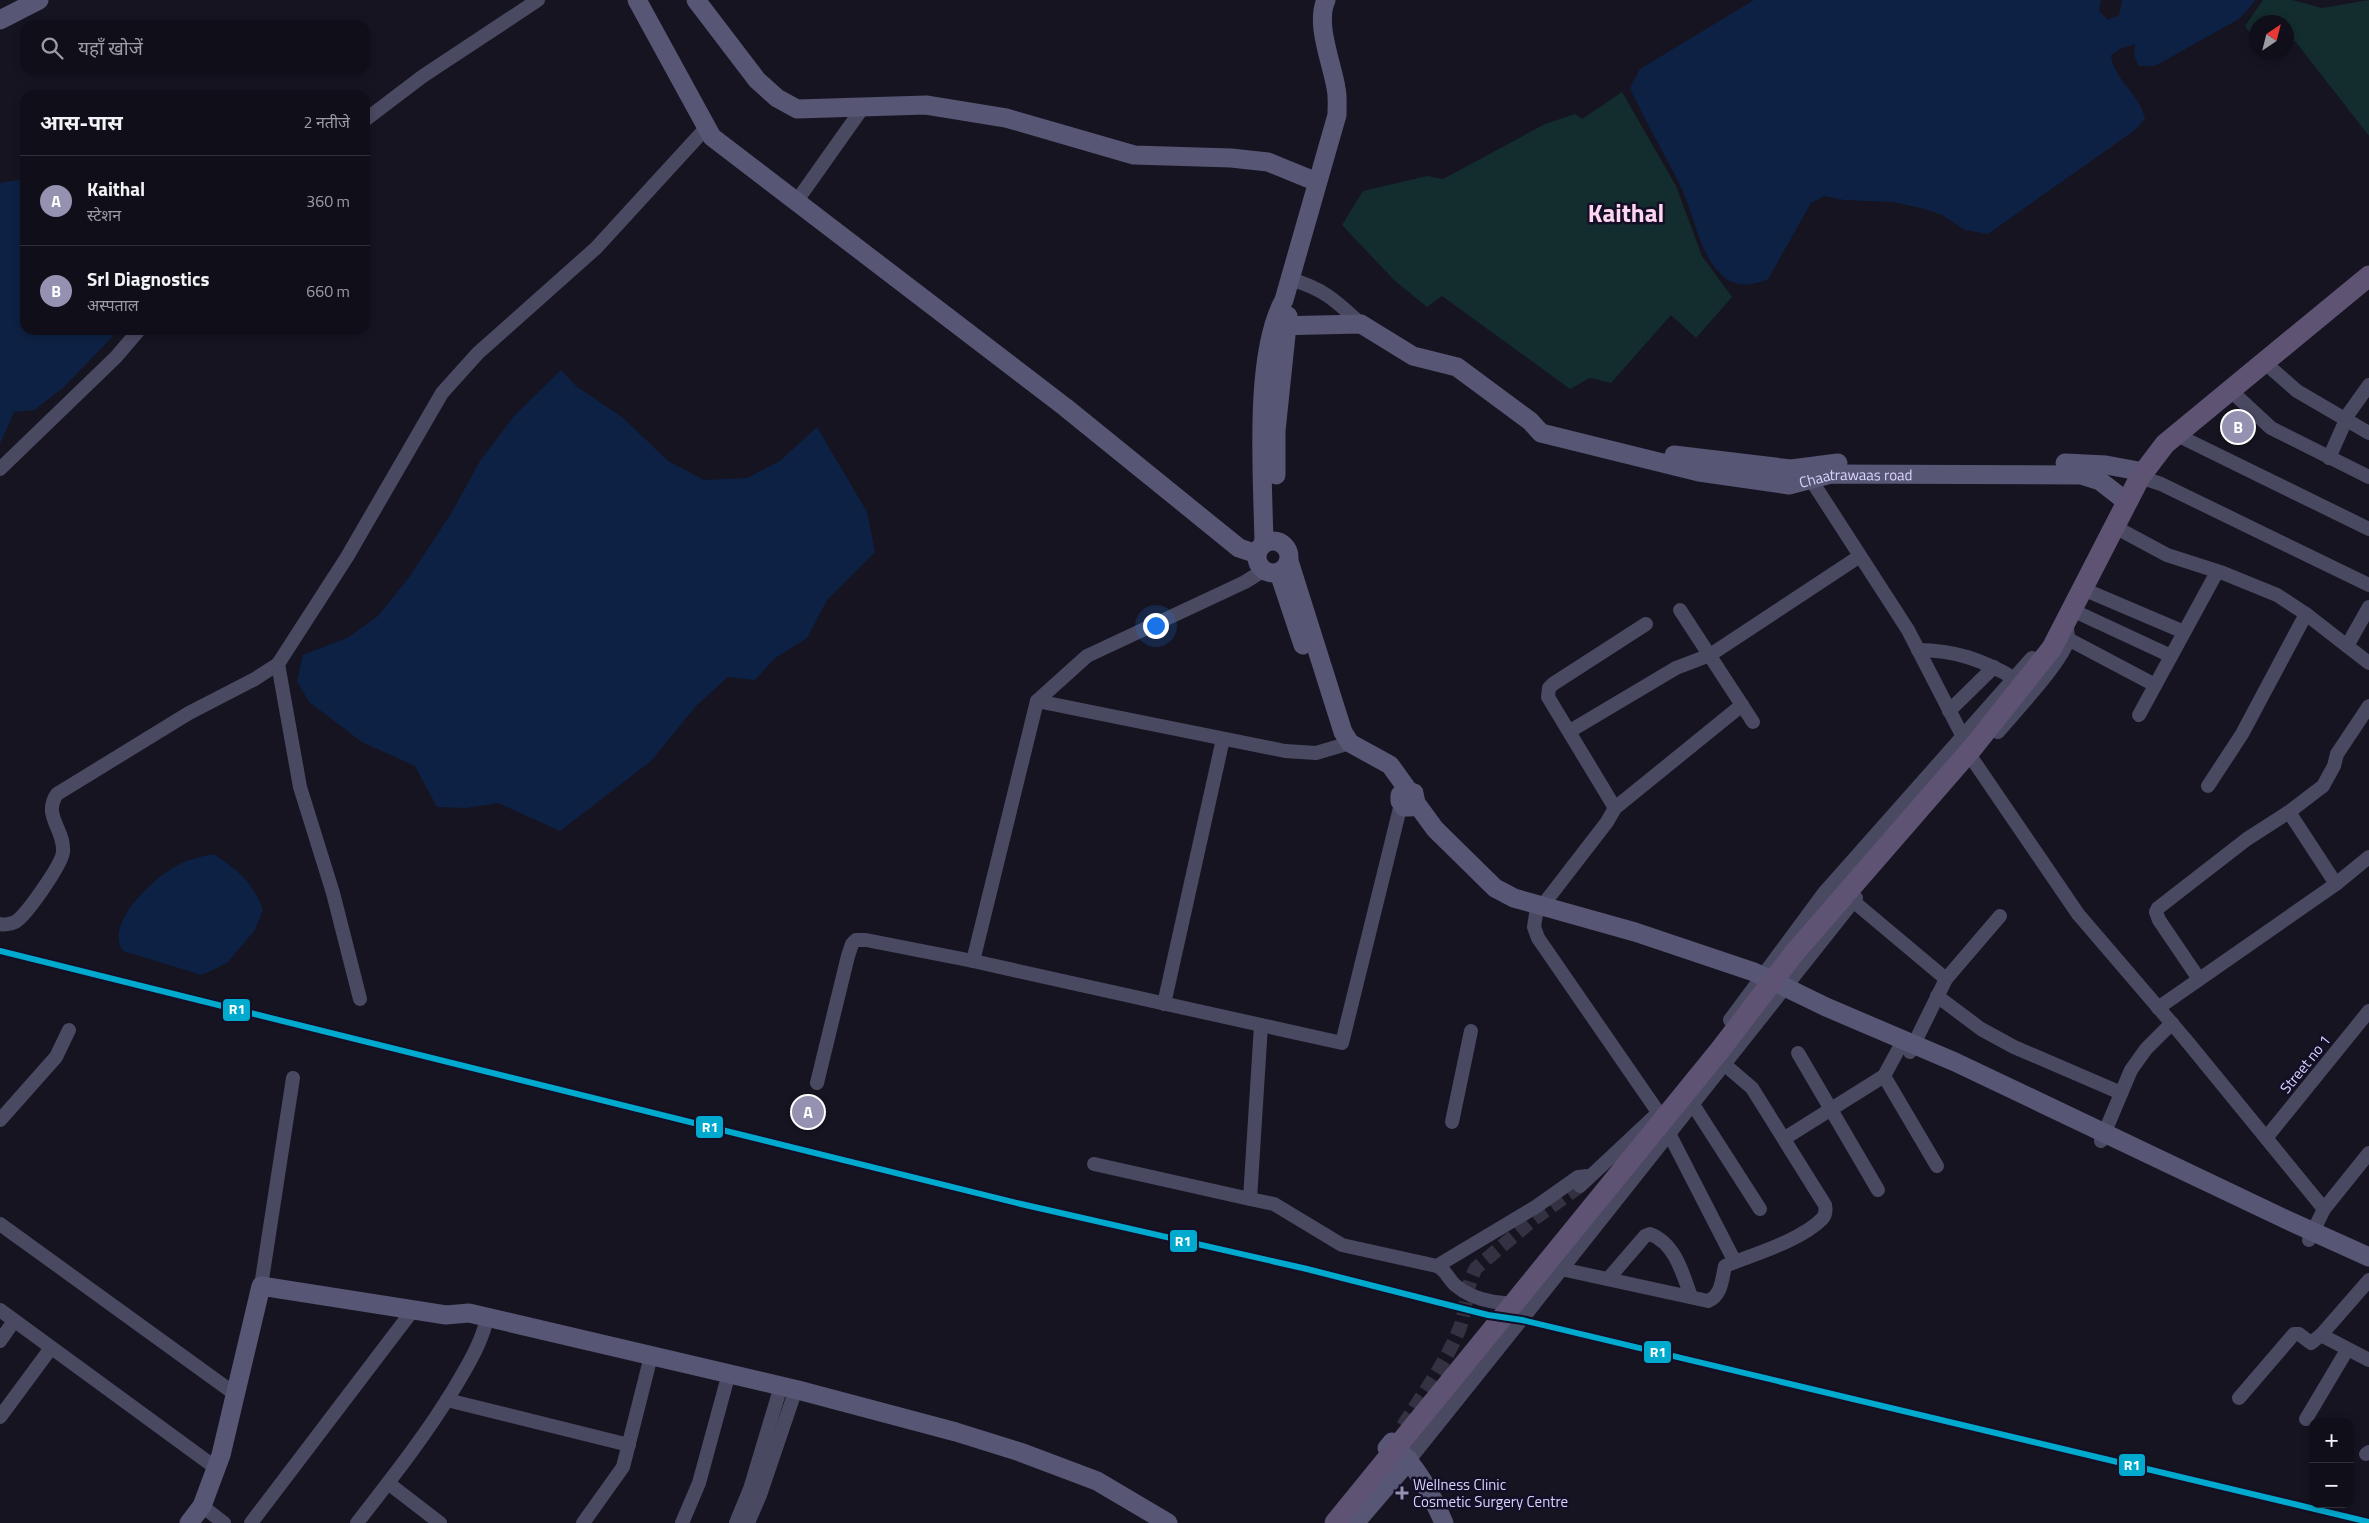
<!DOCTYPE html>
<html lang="hi">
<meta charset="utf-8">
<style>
:root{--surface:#100f19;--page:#1e1d26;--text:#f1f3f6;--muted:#9c9ca2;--line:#302f38;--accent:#9591b1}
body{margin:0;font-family:"Titillium Web","Noto Sans Devanagari",sans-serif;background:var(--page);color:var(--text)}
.controls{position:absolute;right:15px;bottom:15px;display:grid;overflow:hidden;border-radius:10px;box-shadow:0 2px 8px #0003}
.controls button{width:45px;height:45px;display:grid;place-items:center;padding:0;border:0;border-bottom:1px solid var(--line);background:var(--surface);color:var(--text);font:25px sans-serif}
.compass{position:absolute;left:2249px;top:15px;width:45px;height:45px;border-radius:50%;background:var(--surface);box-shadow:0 2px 8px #0003;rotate:35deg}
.you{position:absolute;left:1155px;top:625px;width:18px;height:18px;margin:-12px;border:4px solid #fff;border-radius:50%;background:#1a73e8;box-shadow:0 0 0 8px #1a73e833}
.badge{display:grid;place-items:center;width:32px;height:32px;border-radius:50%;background:var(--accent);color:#fff;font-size:16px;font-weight:700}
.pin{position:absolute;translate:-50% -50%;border:2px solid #fff;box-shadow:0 1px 5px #0006}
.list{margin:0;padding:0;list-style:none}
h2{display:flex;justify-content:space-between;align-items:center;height:65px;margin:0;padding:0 20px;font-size:21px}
h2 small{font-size:16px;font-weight:400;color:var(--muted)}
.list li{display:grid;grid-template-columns:32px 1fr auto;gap:15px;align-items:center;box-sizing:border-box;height:90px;padding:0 20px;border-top:1px solid var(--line)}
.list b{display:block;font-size:19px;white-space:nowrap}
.list p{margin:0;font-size:16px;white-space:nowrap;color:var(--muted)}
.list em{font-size:16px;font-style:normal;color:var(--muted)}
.icon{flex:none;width:28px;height:28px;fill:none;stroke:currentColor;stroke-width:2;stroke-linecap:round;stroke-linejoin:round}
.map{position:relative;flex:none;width:2369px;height:1523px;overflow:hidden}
.search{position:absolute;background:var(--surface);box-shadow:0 2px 8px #0003;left:20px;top:20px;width:350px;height:55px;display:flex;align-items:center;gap:12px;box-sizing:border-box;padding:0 18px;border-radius:15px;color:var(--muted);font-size:19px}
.panel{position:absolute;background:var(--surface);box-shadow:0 2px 8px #0003;left:20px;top:90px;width:350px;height:245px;border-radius:15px}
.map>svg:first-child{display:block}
</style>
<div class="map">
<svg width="2369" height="1523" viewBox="0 0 2369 1523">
<rect width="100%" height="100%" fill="#161421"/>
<g fill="#132c2d">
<path d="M 2263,0 L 2292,0 L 2322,8 L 2369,0 L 2369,136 L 2295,41 L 2287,46 L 2286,22 L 2256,22 L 2256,42 L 2245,26 Z"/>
<path d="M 1622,92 L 1676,186 L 1702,256 L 1732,297 L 1696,338 L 1671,315 L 1611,383 L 1590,378 L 1570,389 L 1442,296 L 1427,307 L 1394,280 L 1342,225 L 1363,191 L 1427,176 L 1443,179 L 1545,124 L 1575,114 L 1582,119 Z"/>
</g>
<g fill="#0d2144">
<path d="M 1754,0 L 2101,0 L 2099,11 L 2108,20 L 2119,15 L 2122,0 L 2256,0 L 2239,19 L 2155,66 L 2139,66 L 2134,55 L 2135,44 L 2120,49 L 2111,55 C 2113,79 2140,94 2145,119 L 2135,130 L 1988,234 L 1965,230 L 1942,215 L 1925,209 L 1894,202 L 1844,200 L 1825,196 L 1811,203 L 1768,279 C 1757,284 1740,288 1728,280 C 1698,259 1695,213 1679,183 C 1663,151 1645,121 1630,88 L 1640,69 Z"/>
<path d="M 23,179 L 25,180 L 25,330 L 108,330 L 113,336 L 63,388 L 34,410 L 14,412 L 0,444 L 0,183 Z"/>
<path d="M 561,370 L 576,386 L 622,417 L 668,461 L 704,480 L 747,478 L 780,461 L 817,427 L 867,512 L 875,552 L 827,600 L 807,638 L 775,658 L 755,680 L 728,677 L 696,706 L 651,761 L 560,831 L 498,803 L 466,808 L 437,807 L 415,766 L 362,742 L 309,702 L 297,681 L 303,655 L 349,637 L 378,616 L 410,576 L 452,512 L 480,461 L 514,416 Z"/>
<path d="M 214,854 C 240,872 252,881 263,910 L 255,930 L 227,963 L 202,975 L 123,951 C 104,925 151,881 171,869 C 185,860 199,857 214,854 Z"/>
</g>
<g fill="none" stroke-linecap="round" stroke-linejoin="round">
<path stroke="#333142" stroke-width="14" stroke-dasharray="14 7" stroke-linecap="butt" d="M 1403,1426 C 1422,1395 1445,1364 1459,1330 C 1467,1310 1465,1287 1476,1268 L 1534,1219 L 1580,1186"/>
<g stroke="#4a4962" stroke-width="14">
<path d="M 365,120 L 423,76 L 538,0"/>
<path d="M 796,202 L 864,106"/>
<path d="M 1290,279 C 1324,289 1335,300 1361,324"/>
<path d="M 2264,362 L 2297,391 L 2369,433"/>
<path d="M 2230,390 L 2271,428 L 2369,477"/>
<path d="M 2177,435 L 2369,529"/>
<path d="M 2329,458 L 2349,413 L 2369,385"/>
<path d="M 0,469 L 116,357 L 139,330"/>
<path d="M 1806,472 L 1908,630 L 1962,735"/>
<path d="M 2140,477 L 2161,484 L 2369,585"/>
<path d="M 2115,527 L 2167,555 L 2223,573 L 2277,595 L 2306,614 L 2369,663"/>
<path d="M 2083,589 L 2184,632"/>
<path d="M 1680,610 L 1753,722"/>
<path d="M 2072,610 L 2171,656"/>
<path d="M 2068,639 L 2155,685"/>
<path d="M 2347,646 L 2369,607"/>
<path d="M 1918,650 C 1955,650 1982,660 2014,678"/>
<path d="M 1037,701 L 1285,751 L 1316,753 L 1350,743"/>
<path d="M 1949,711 L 1994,667"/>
<path d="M 2139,715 L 2217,572"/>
<path d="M 1570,731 L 1676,668 L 1710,655 L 1860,556"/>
<path d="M 1998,732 C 2013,714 2065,659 2068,639 C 2068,636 2067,631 2067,627"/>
<path d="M 1973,760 L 2078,914 L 2186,1040 L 2324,1209 L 2309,1240"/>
<path d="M 2208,786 L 2242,734 L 2306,614"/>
<path d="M 1615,808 L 1548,697 L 1549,688 L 1553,684 L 1646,624"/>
<path d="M 2289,812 L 2336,884"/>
<path d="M 1853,901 L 1946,979"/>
<path d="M 0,924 C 4,925 11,924 15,922 C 26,916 62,864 63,852 C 65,829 42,816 57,794 L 189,713 L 255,679 L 278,664"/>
<path d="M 973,961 L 1037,701 L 1087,656 L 1245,582 L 1264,570"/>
<path d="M 2199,979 L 2159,920 L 2156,912 L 2158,908 L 2247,839 L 2289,812 L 2323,786 L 2334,766 L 2337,754 L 2369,706"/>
<path d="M 1937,996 L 1981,1029 L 2014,1047 L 2121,1093"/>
<path d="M 360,999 L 333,893 L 300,787 L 278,664 L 347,557 L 442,393 L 478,353 L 596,248 L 706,128"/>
<path d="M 1164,1004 L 1223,739"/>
<path d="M 2158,1008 L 2336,884 L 2369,857"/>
<path d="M 1730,1020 L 1824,893 L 2032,658"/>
<path d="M 1910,1052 L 1946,979 L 2000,916"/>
<path d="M 1798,1053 L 1878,1190"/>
<path d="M 1724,1064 L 1752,1088 L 1825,1205 C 1826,1210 1826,1215 1822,1219 C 1802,1239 1761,1252 1735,1262 L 1658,1112 L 1538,938 L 1534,927 L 1536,914 L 1607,822 L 1615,808 L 1742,705"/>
<path d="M 1884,1076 L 1937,1166"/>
<path d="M 817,1083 L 848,956 L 852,944 L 856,940 L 866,940 L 973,961 L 1342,1043 L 1401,804"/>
<path d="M 1692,1103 L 1760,1209"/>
<path d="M 0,1120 L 56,1057 L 69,1030"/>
<path d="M 1452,1122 L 1471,1031"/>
<path d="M 1785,1138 L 1884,1076 L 1903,1041"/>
<path d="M 2266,1138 L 2369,1011"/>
<path d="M 2101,1141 L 2131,1070 L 2146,1049 L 2172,1023"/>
<path d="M 1094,1164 L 1250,1199 L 1261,1025"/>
<path d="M 1580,1186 L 1659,1112"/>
<path d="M 1250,1199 L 1274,1204 L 1342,1245 L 1437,1266 C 1447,1271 1448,1279 1455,1285 C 1477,1304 1507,1304 1534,1304 L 1856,898"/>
<path d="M 2324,1209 L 2369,1153"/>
<path d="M 0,1224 L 235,1394"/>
<path d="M 1437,1266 L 1537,1206 L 1578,1177 L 1588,1176"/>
<path d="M 1561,1269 L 1708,1301 C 1722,1295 1722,1279 1725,1266 L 1735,1262"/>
<path d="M 1608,1279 L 1645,1236 L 1650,1234 C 1675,1243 1683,1274 1691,1297"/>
<path d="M 2369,1280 L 2321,1335 L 2369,1360"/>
<path d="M 261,1286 L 293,1078"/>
<path d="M 0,1310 L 216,1468"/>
<path d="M 0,1341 L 14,1321"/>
<path d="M 2239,1398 L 2294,1334 L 2299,1334 L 2311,1343 L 2321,1335"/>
<path d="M 447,1400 L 629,1445"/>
<path d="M 0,1417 L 51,1348"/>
<path d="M 2306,1419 L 2347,1350"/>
<path d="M 2366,1454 L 2369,1452"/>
<path d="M 1409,1460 L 1534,1304"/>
<path d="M 388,1483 L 440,1523"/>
<path d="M 202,1506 L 224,1523"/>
<path d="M 251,1523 L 413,1310"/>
<path d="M 357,1523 C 392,1478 426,1435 455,1387 C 468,1365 482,1342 487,1318"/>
<path d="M 583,1523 L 623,1467 L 651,1356"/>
<path d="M 682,1523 L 699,1483 L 726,1384"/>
<path d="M 736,1523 L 750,1489 L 781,1386"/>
<path d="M 748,1523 L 760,1495 L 796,1389"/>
</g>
<g stroke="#575674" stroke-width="19">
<path d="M 637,0 L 712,137 L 1065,407 L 1239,548 L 1257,554"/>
<path d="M 696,0 L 757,80 L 777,98 L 797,109 L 926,105 L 1006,118 L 1134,155 L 1231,158 L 1268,162 L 1317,182"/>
<path d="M 0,20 L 39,0"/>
<path id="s1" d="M 1274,326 L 1361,324 L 1413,356 L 1457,367 L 1530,421 L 1541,433 L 1699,472 L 1789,485 L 1831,474 L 2081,475 L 2100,481 L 2127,502"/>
<path d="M 1674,455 L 1791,469 L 1838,463"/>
<path d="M 2065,463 L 2106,465 L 2144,472"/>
<path d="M 1276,475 L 1276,431 L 1288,316"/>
<circle cx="1273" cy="557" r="16"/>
<path d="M 1264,544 C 1263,478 1253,356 1284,300 L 1337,115 C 1337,106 1338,97 1336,88 C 1332,63 1315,24 1326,0"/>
<path d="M 1289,561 L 1343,732 L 1350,743 L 1390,765 L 1408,790"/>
<path d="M 1281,579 L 1303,645"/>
<path d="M 1416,803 L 1411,807 L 1404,807 L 1400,801 L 1400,795 L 1405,790 L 1414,793 L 1416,803 L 1435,829 L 1495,888 L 1514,898 L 1635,932 L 1754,972 L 1826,1007 L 1955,1062 L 2285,1219 L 2369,1257"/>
<path d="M 1387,1448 L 1392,1442 C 1418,1469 1429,1489 1444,1523"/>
<path d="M 189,1523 L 202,1506 L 221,1455 L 261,1286 L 446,1315 L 469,1313 L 798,1390 L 956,1432 L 1020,1452 L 1097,1481 L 1168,1523"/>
<path d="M 1355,1523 L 1409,1460"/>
</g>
<path stroke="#5e5373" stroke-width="21" d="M 2052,648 L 2140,477 L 2165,444 L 2369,276"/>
<path stroke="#5e5373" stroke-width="21" d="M 1335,1523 L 1720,1050 L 1795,952 L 1974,746 L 2052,648"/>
<defs>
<path id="rail-1" d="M 0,951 L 1021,1204 L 1307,1269 L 1488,1315 L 1522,1320 L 2369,1522"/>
</defs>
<use href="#rail-1" stroke="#130f26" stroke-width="10"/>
<use href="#rail-1" stroke="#00a9ce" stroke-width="6"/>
</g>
<path fill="#9591b1" stroke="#130f26" stroke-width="2" d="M1399.5 1485.5h5v5h5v5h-5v5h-5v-5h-5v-5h5z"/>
<g text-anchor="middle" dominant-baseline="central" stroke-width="5" stroke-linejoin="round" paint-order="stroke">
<g font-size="15" fill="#d9d4ff" stroke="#130f26">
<text stroke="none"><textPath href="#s1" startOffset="622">Chaatrawaas road</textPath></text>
<text transform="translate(2305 1064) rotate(-51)">Street no 1</text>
</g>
<g font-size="15" fill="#d9d4ff" stroke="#130f26" text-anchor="start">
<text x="1413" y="1484">Wellness Clinic<tspan x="1413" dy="17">Cosmetic Surgery Centre</tspan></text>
</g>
<g font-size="25" font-weight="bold" fill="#ffd6f0" stroke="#130f26">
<text x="1626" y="213">Kaithal</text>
</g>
</g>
<g stroke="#130f26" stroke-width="2">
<rect x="222" y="998" width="29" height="24" rx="5" fill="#00a9ce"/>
<rect x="695" y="1115" width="29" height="24" rx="5" fill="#00a9ce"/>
<rect x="1169" y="1229" width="29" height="24" rx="5" fill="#00a9ce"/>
<rect x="1643" y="1340" width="29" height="24" rx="5" fill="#00a9ce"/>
<rect x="2118" y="1453" width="28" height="24" rx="5" fill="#00a9ce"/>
</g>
<g font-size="14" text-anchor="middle" font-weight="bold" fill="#fff">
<text x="237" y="1014">R1</text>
<text x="710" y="1132">R1</text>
<text x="1183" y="1246">R1</text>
<text x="1658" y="1357">R1</text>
<text x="2132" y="1470">R1</text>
</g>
</svg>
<div class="controls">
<button>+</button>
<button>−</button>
</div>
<svg class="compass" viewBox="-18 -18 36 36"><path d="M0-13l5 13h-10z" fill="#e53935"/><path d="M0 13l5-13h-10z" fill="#9c9ca2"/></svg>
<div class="you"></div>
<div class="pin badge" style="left:808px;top:1112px">A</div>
<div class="pin badge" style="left:2238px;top:427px">B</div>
<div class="search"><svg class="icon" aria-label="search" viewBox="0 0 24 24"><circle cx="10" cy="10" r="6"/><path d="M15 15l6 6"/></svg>यहाँ खोजें</div>
<section class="panel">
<h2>आस-पास<small>2 नतीजे</small></h2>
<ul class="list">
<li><span class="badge">A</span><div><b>Kaithal</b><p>स्टेशन</p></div><em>360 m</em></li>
<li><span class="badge">B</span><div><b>Srl Diagnostics</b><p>अस्पताल</p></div><em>660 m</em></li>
</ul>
</section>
</div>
